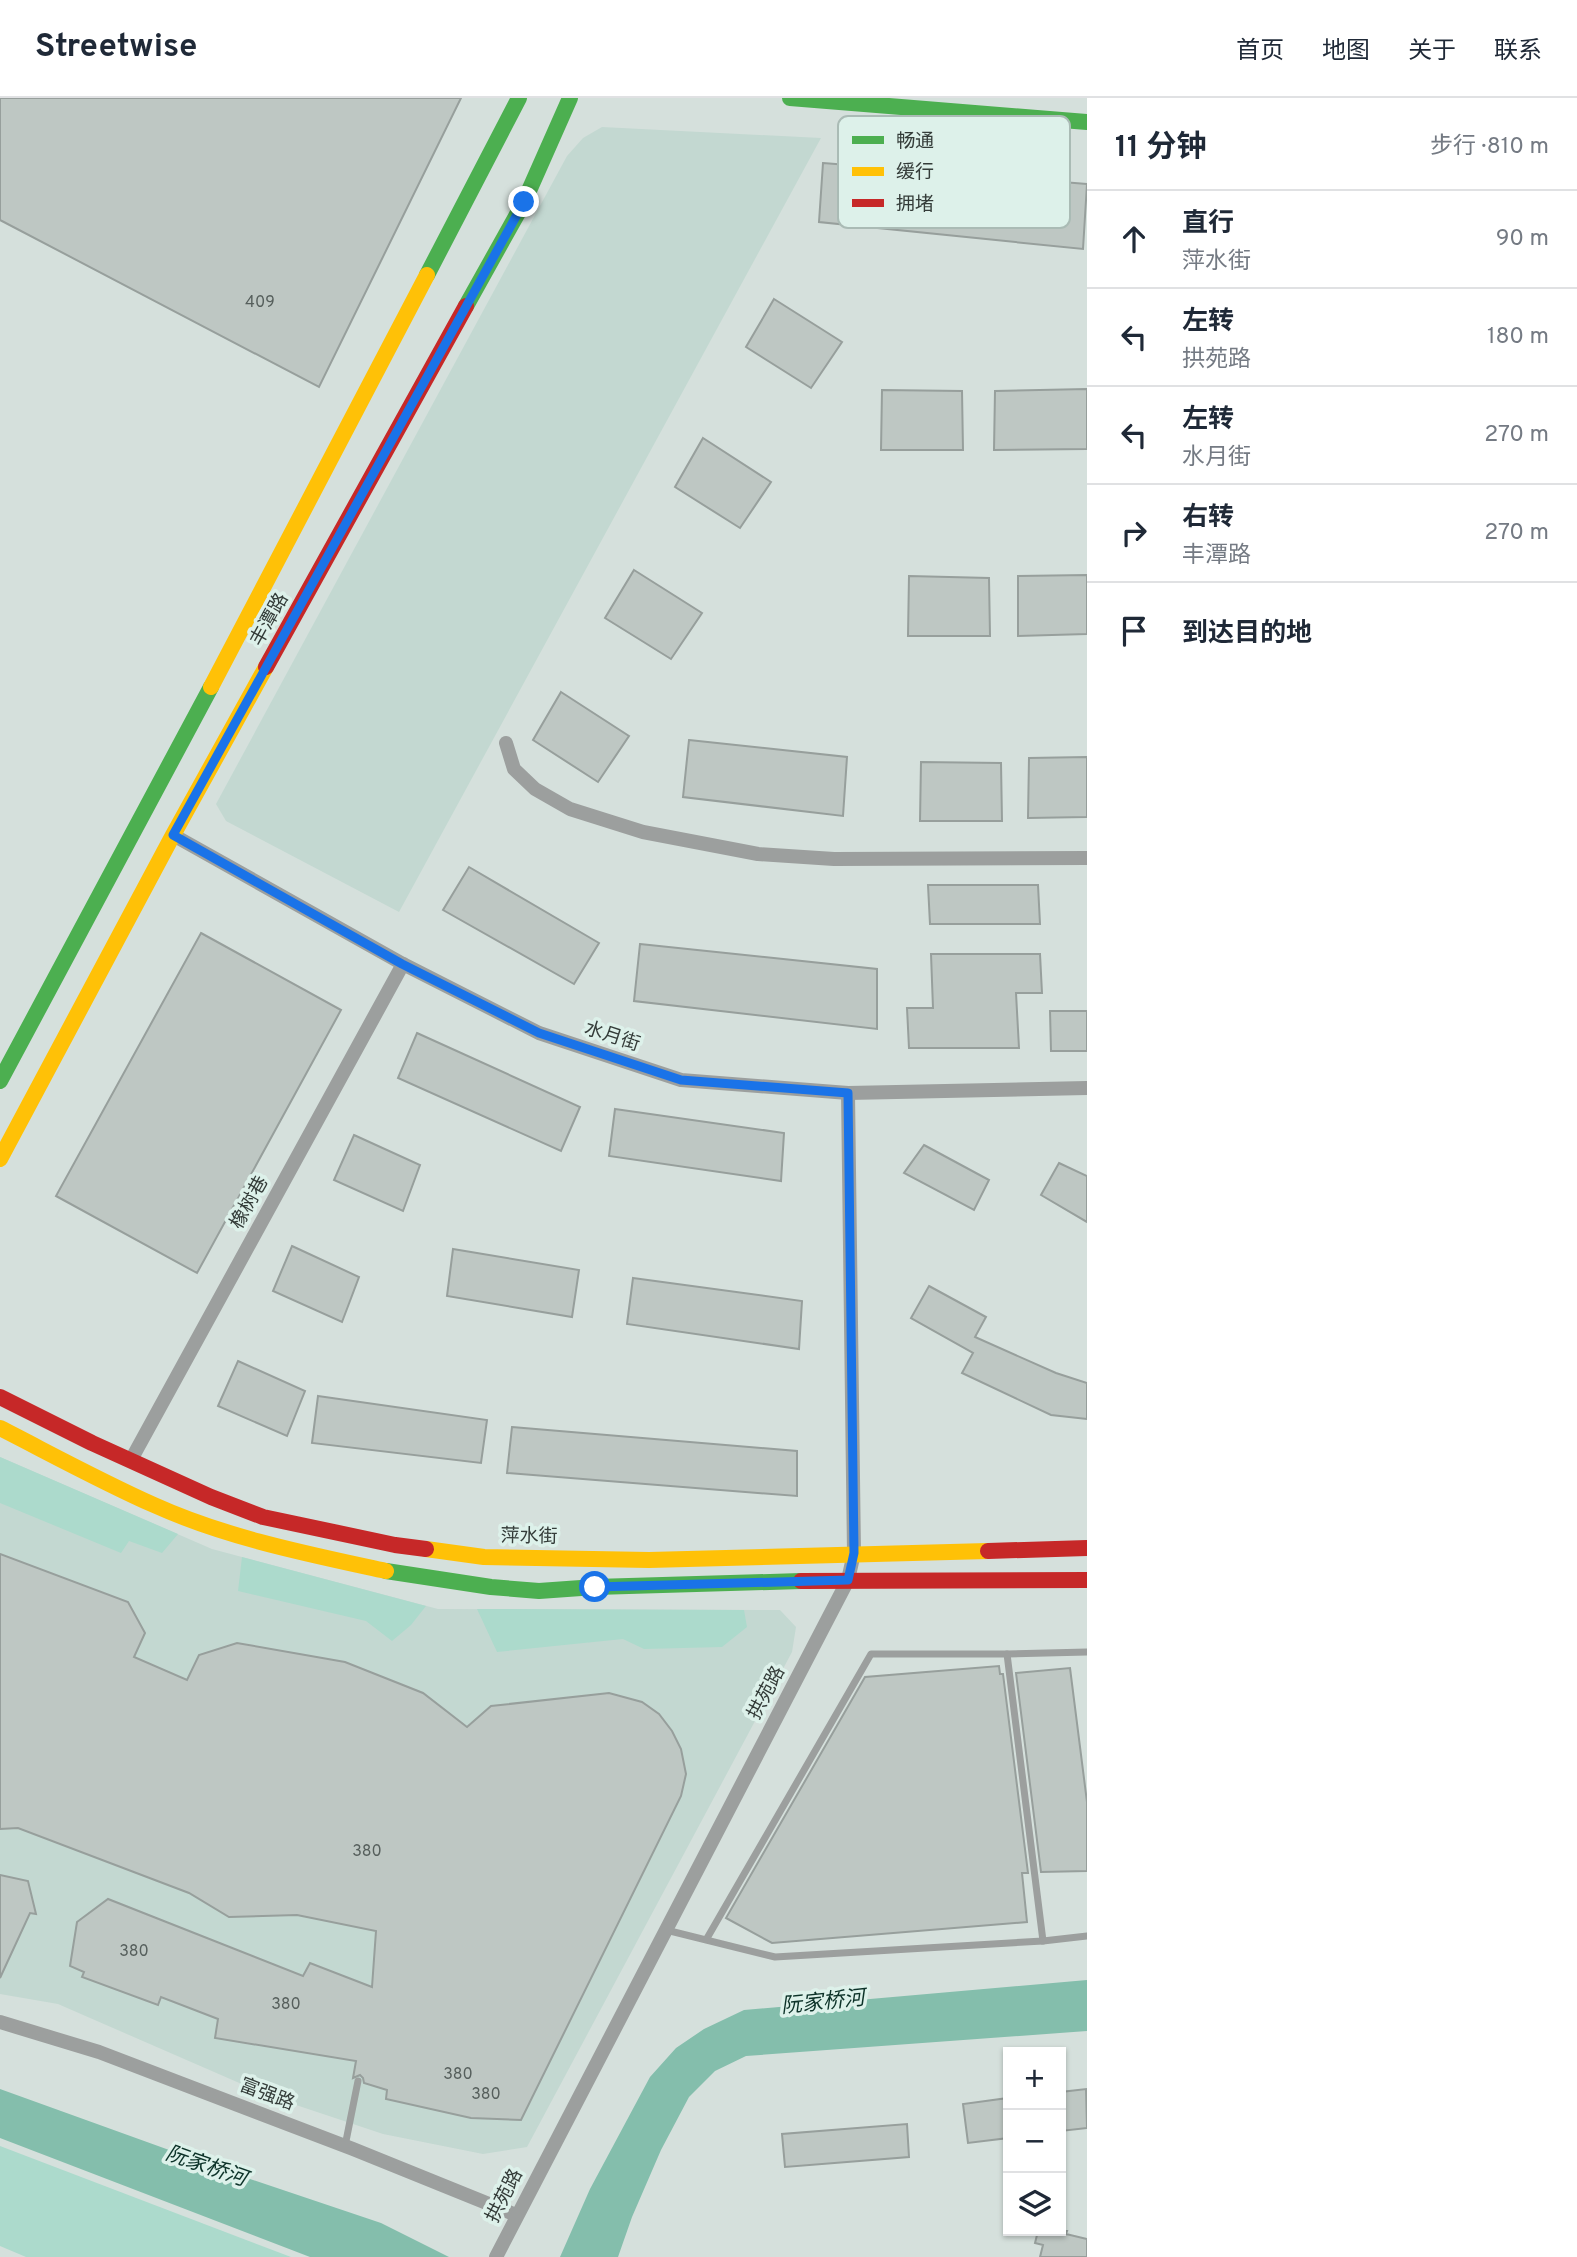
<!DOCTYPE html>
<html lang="zh">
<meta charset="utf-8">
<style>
:root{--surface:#fff;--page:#f2f2f3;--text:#1f2937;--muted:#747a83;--line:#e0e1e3}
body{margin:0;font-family:Overpass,"Noto Sans SC",sans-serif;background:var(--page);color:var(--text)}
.controls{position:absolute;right:21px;bottom:21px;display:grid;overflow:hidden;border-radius:0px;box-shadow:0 2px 5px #0004}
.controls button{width:63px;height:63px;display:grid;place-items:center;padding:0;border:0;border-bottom:2px solid var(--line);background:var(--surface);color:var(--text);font:35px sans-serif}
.stop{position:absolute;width:21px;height:21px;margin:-16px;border:5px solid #1a73e8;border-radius:50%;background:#fff}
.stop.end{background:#1a73e8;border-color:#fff;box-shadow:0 2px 7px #0008}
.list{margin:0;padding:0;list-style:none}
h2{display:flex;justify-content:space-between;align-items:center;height:91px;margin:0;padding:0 28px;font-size:30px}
h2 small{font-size:23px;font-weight:400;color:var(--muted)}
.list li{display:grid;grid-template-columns:46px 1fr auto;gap:21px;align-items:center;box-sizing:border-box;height:98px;padding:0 28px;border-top:2px solid var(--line)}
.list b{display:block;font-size:26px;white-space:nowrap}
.list p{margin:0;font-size:23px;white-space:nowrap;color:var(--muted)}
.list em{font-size:23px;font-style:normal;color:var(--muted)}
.icon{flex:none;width:38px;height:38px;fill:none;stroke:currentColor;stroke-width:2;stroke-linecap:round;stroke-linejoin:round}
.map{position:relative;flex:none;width:1087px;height:2159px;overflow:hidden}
header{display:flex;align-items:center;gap:42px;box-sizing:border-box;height:98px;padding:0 35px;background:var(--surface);border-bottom:2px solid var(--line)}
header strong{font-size:33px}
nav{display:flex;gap:38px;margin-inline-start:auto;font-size:24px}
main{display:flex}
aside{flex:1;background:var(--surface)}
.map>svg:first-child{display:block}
</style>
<header>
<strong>Streetwise</strong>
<nav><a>首页</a><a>地图</a><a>关于</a><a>联系</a></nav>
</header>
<main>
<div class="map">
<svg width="1087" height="2159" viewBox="0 0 1087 2159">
<rect width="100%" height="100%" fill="#d5e0dc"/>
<g fill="#c3d8d1">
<path d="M 602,29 L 821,40 L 399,814 L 226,723 L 216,706 L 567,58 L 583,40 Z"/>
<path d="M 0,1359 L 212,1451 L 438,1511 L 780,1512 L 796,1529 L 792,1554 L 527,2049 L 483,2056 L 383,2036 L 269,1998 L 58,1906 L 0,1896 Z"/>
</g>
<g fill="#acdacc">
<path d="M 0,1359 L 178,1436 L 162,1455 L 129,1443 L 121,1455 L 0,1405 Z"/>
<path d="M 242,1459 L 426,1508 L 411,1527 L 392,1543 L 366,1523 L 238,1493 Z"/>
<path d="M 477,1511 L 744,1512 L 747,1529 L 722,1549 L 644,1551 L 623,1541 L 497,1554 Z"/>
<path d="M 0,2048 L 291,2159 L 26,2159 L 0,2148 Z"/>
</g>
<g fill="#84beac">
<path d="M 1087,1882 L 1087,1933 L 746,1958 L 715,1973 L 689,1999 L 661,2052 L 632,2119 L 618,2159 L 560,2159 L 590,2091 L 650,1979 L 676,1950 L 704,1931 L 744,1912 Z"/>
<path d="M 0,1991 L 244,2079 L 381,2125 L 449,2159 L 310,2159 L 0,2040 Z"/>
</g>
<g fill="#bec7c3" stroke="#979f9c" stroke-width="2">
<path d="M 0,0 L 461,0 L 319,289 L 0,122 Z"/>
<path d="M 823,65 L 1087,86 L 1083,151 L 819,124 Z"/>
<path d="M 774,201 L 842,244 L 811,290 L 746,249 Z"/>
<path d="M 1087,291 L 1087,351 L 994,352 L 995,293 Z"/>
<path d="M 882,292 L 962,293 L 963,352 L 881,352 Z"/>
<path d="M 703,340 L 771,384 L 740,430 L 675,389 Z"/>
<path d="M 634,472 L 702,515 L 671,561 L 605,520 Z"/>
<path d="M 1087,477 L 1087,536 L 1018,538 L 1018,478 Z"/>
<path d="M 909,478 L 989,480 L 990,538 L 908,538 Z"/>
<path d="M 561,594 L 629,638 L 598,684 L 533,642 Z"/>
<path d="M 689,642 L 847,659 L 843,718 L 683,699 Z"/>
<path d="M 1087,659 L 1087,719 L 1028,720 L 1029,660 Z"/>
<path d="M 921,664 L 1001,665 L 1002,723 L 920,723 Z"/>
<path d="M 469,769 L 599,845 L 574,886 L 443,812 Z"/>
<path d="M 928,787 L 1038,787 L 1040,826 L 930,826 Z"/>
<path d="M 201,835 L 341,912 L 197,1175 L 56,1098 Z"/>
<path d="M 640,846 L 877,871 L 877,931 L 634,903 Z"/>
<path d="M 931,856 L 1040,856 L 1042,895 L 1016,895 L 1019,950 L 909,950 L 907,910 L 933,910 Z"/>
<path d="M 1050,913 L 1087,913 L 1087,953 L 1051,953 Z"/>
<path d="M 417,935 L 580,1009 L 561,1053 L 398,980 Z"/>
<path d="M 615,1011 L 784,1035 L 781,1083 L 609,1058 Z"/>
<path d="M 354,1037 L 420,1067 L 403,1113 L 334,1082 Z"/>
<path d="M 924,1047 L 989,1082 L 974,1112 L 904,1075 Z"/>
<path d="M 1059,1065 L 1087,1078 L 1087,1124 L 1041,1097 Z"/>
<path d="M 292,1148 L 359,1179 L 342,1224 L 273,1193 Z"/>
<path d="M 453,1151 L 579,1172 L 572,1219 L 447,1198 Z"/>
<path d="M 633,1180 L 802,1203 L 799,1251 L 627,1226 Z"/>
<path d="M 929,1188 L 986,1219 L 975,1239 L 1056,1275 L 1087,1285 L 1087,1321 L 1051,1317 L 962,1275 L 973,1255 L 911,1220 Z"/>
<path d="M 238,1263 L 305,1293 L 287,1338 L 218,1308 Z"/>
<path d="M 318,1298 L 487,1322 L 481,1365 L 312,1345 Z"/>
<path d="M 512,1329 L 797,1353 L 797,1398 L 507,1375 Z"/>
<path d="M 0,1456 L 128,1504 L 145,1535 L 134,1559 L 187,1582 L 199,1557 L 237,1545 L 345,1564 L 423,1595 L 467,1629 L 491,1608 L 609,1595 L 642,1604 L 659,1616 L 672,1633 L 681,1651 L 686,1676 L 681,1698 L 521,2022 L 471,2020 L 386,2001 L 387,1992 L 364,1985 L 363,1980 L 360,1977 L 353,1980 L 356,1963 L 215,1940 L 218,1921 L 161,1899 L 158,1907 L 82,1879 L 84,1874 L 70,1868 L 77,1824 L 108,1801 L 303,1878 L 310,1865 L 372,1889 L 376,1833 L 297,1817 L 229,1819 L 189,1795 L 18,1730 L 0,1731 Z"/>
<path d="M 999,1568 L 1000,1576 L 1003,1576 L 1028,1775 L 1022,1775 L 1027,1824 L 772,1845 L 726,1820 L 865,1579 Z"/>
<path d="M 1070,1570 L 1087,1704 L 1087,1773 L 1041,1774 L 1016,1575 Z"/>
<path d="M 0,1777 L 28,1783 L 36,1816 L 30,1815 L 0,1880 Z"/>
<path d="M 1086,1991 L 1087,2030 L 1061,2033 L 1061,1994 Z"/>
<path d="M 1008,2000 L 1008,2040 L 968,2045 L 963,2006 Z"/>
<path d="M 907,2026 L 909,2059 L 785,2069 L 782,2036 Z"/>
<path d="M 1038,2133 L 1067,2133 L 1066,2136 L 1087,2141 L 1087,2159 L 1040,2159 L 1043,2147 L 1035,2145 Z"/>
</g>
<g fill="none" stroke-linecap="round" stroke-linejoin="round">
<g stroke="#9c9f9e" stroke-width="7">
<path d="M 1007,1556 L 1087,1554"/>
<path d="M 666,1832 L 775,1859 L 1043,1843 L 1007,1556 L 871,1556 L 706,1842"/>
<path d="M 1043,1843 L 1087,1838"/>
<path d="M 345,2048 L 358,1983"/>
</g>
<g stroke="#9c9f9e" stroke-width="14">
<path d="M 506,645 L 514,671 L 535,691 L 570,711 L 643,734 L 758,756 L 834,761 L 1087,760"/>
<path d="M 173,737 L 403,866 L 539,935 L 681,982 L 848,995 L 1087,990"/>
<path d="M 131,1362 L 403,866"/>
<path d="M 0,1924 L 99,1954 L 353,2051 L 516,2117"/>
<path d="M 496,2159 L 848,1482 L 854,1455 L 848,995"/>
</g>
<g stroke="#4caf50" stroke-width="16">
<path d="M 790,0 L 1087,24"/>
<path d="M 427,177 L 519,0"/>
<path d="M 466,208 L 524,104 L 570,0"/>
<path d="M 0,983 L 211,589"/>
<path d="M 386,1473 L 491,1489 L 539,1493 L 595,1489 L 801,1483"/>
</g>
<g stroke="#ffc107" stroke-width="16">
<path d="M 211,589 L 427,177"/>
<path d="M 0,1061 L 173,737 L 266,569"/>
<path d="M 0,1330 C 51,1356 102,1384 154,1407 C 227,1440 308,1456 386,1473"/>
<path d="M 426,1451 L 484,1459 L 649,1462 L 988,1453"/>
</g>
<g stroke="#c62828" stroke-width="16">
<path d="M 266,569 L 466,208"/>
<path d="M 0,1299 L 92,1345 L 211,1399 L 263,1419 L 395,1447 L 426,1451"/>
<path d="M 988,1453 L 1087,1450"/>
<path d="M 801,1483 L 1087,1482"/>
</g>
</g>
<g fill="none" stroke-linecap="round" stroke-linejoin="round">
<path stroke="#1a73e8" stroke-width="9" d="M 524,104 L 173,737 L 402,866 L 539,935 L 681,982 L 848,995 L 854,1455 L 848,1482 L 595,1489"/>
</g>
<g text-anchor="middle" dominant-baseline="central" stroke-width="7" stroke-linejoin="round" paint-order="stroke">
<g font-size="16" fill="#565f5c">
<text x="260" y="205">409</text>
<text x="367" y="1754">380</text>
<text x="134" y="1854">380</text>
<text x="286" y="1907">380</text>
<text x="458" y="1977">380</text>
<text x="486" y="1997">380</text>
</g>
<g font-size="19" fill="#343c39" stroke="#ddf1ea">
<text transform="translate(270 522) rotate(-61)">丰潭路</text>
<text transform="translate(612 939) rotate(18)">水月街</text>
<text transform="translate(250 1105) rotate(-61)">橡树巷</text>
<text transform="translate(529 1439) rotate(1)">萍水街</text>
<text transform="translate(767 1595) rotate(-62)">拱苑路</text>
<text transform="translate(267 1997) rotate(21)">富强路</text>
<text transform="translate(505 2098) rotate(-63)">拱苑路</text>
</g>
<g font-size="21" font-style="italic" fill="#0c3228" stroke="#ddf1ea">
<text transform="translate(823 1905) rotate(-6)">阮家桥河</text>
<text transform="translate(206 2069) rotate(19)">阮家桥河</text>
</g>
</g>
<rect x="838" y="18" width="232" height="112" rx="10" fill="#ddf1ea" stroke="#aabbb5" stroke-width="2"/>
<rect x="852" y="38" width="32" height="8" fill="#4caf50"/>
<rect x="852" y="69" width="32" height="9" fill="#ffc107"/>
<rect x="852" y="101" width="32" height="8" fill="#c62828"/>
<g font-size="19" fill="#343c39">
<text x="896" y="49">畅通</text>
<text x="896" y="80">缓行</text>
<text x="896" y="112">拥堵</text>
</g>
</svg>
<div class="controls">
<button>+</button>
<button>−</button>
<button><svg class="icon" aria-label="layers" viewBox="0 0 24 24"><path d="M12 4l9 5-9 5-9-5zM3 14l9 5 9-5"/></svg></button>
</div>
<div class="stop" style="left:595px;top:1489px"></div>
<div class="stop end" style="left:524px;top:104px"></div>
</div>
<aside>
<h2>11 分钟<small>步行 · 810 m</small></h2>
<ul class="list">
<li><svg class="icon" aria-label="ahead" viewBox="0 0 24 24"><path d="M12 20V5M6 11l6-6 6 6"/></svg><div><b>直行</b><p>萍水街</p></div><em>90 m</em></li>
<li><svg class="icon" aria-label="left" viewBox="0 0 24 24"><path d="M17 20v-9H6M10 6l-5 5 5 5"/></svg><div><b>左转</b><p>拱苑路</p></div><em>180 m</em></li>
<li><svg class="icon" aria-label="left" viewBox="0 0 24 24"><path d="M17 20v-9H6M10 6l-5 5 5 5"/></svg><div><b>左转</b><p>水月街</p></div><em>270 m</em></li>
<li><svg class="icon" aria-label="right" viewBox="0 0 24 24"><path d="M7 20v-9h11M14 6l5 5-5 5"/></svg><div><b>右转</b><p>丰潭路</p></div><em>270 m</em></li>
<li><svg class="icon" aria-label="arrive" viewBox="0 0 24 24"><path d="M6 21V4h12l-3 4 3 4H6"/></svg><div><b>到达目的地</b></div></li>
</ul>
</aside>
</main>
